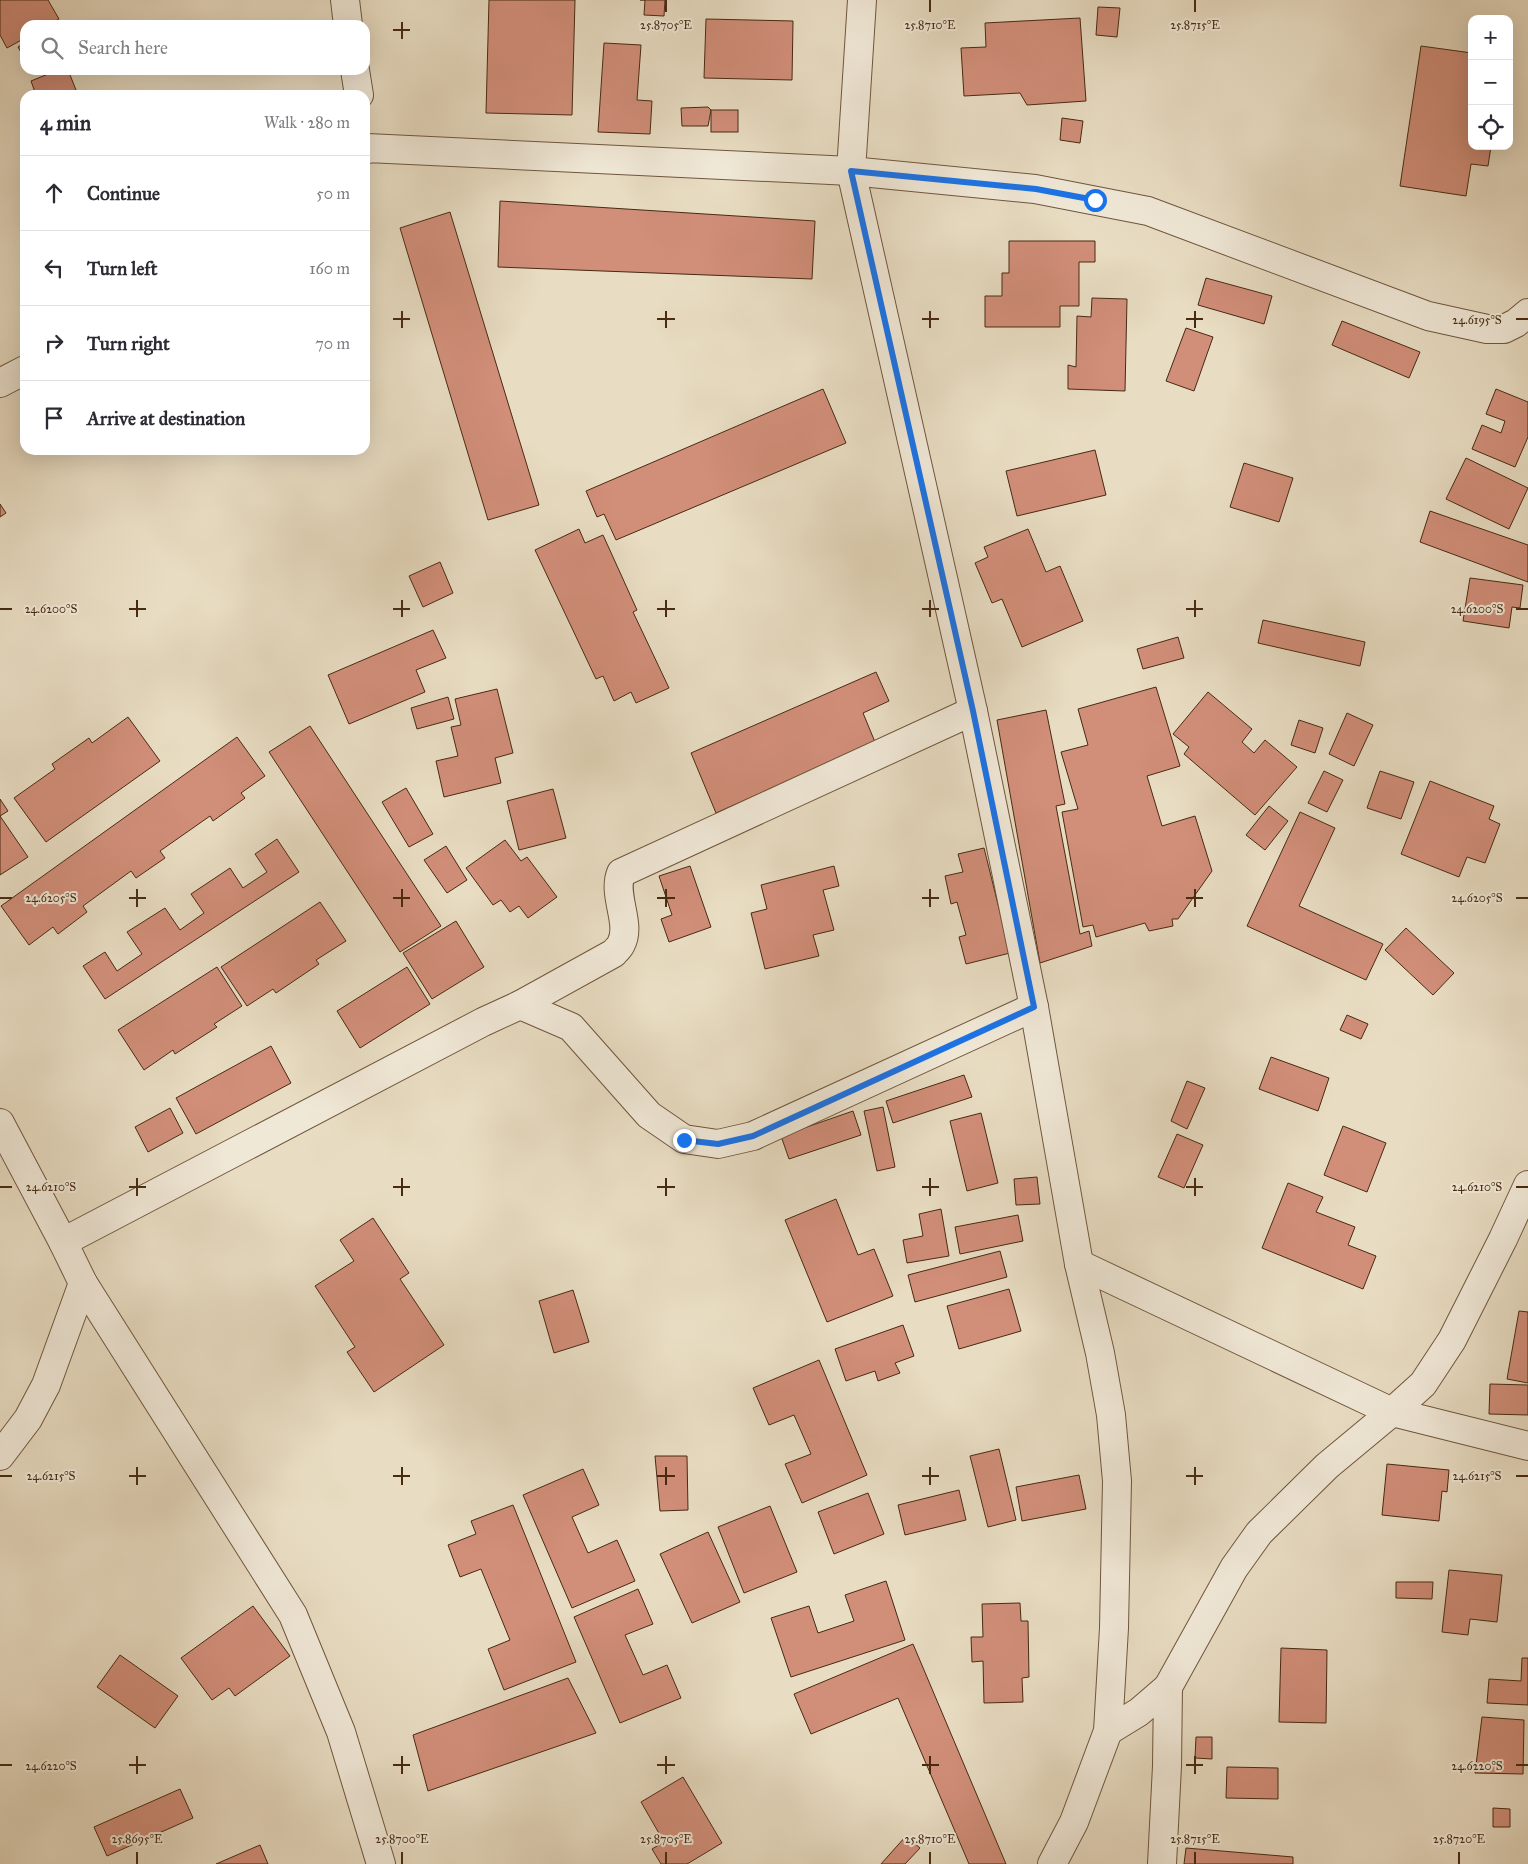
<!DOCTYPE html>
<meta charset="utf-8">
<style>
:root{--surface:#fff;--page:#f2f2f3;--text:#2b2b33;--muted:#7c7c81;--line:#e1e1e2}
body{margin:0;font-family:"IM FELL Great Primer",serif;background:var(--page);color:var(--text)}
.controls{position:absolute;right:15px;top:15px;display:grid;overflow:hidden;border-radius:10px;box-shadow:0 5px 20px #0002}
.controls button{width:45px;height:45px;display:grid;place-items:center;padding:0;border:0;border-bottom:1px solid var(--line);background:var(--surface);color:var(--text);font:25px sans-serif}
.stop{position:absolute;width:15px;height:15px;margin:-11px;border:4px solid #1a73e8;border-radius:50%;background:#fff}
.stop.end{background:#1a73e8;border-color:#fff;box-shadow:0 1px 5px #0008}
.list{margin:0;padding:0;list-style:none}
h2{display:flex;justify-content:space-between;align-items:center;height:65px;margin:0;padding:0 20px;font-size:21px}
h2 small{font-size:16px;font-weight:400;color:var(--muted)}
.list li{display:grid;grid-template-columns:32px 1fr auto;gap:15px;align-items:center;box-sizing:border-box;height:75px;padding:0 20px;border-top:1px solid var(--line)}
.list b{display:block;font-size:19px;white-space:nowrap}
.list em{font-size:16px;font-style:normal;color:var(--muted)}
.icon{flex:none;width:28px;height:28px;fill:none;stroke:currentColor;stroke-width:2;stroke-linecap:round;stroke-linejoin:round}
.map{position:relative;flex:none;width:1528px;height:1864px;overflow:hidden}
.search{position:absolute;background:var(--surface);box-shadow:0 5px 20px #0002;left:20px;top:20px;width:350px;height:55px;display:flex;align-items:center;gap:12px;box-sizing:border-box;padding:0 18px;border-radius:15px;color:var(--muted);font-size:19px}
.panel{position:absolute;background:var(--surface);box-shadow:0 5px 20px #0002;left:20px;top:90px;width:350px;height:365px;border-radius:15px}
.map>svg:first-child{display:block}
</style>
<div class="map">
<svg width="1528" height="1864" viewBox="0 0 1528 1864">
<rect width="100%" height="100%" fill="#e8dcc2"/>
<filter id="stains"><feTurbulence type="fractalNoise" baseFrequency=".004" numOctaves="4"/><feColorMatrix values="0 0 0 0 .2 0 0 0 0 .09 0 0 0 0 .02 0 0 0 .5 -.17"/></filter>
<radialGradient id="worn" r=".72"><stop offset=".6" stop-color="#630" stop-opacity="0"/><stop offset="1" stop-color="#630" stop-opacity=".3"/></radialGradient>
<g fill="#d18e79" stroke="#482a11">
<path d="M 0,0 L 48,0 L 59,19 L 48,25 L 25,25 L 25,38 L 7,48 L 0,35 Z"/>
<path d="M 489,0 L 575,0 L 572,115 L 486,113 Z"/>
<path d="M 640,0 L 665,0 L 664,16 L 644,15 L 645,0 Z"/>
<path d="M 1098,7 L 1120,8 L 1117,37 L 1096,35 Z"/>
<path d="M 1080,18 L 1086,101 L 1027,105 L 1020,93 L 964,96 L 961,48 L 986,47 L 985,23 Z"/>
<path d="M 706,19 L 793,21 L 792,80 L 704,78 Z"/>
<path d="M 25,43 L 25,59 L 18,47 Z"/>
<path d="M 604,43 L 641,45 L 637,100 L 652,101 L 650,134 L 598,132 Z"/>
<path d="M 1421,46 L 1472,53 L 1472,146 L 1491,146 L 1488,166 L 1471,164 L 1466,196 L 1400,186 Z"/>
<path d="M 58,70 L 68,70 L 78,95 L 36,95 L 31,81 Z"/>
<path d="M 708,107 L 711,110 L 708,126 L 682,126 L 681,108 Z"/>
<rect x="711" y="110" width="27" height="22"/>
<path d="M 1062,118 L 1083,121 L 1080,143 L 1060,140 Z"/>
<path d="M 500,201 L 815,221 L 812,279 L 498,267 Z"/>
<path d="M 450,212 L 539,505 L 488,520 L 400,228 Z"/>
<path d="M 1009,241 L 1095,241 L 1095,262 L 1079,262 L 1079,306 L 1060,306 L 1060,327 L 985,327 L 985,296 L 1002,296 L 1002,273 L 1009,273 Z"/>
<path d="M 1206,278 L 1272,296 L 1264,324 L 1198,305 Z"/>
<path d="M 1092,298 L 1127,299 L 1125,391 L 1068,389 L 1068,365 L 1076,367 L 1077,316 L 1091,317 Z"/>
<path d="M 1342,321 L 1420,352 L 1409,378 L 1332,345 Z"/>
<path d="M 1186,328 L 1213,337 L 1194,391 L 1166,381 Z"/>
<path d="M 823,389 L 846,443 L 616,540 L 604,514 L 597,517 L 586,491 Z"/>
<path d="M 1496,389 L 1528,402 L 1528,437 L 1515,467 L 1472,449 L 1482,425 L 1501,433 L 1505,421 L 1486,414 Z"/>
<path d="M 1095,450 L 1106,495 L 1017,516 L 1006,471 Z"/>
<path d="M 1466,458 L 1528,488 L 1509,529 L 1446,499 Z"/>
<path d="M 1244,463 L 1293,478 L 1279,522 L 1230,507 Z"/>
<path d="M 0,504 L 6,513 L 0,517 Z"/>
<path d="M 1430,511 L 1528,545 L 1528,582 L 1420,542 Z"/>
<path d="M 579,529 L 585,543 L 603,535 L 637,610 L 633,612 L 669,688 L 636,703 L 631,692 L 614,701 L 603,676 L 596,679 L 535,550 Z"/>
<path d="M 1028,529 L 1046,572 L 1060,566 L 1083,621 L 1022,647 L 1002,599 L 992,603 L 975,563 L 988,557 L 984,547 Z"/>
<path d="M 440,562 L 453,593 L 423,607 L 409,576 Z"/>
<path d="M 1470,578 L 1523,585 L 1520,608 L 1512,607 L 1509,628 L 1463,621 Z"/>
<path d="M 1263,620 L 1365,642 L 1360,666 L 1258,643 Z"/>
<path d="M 433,630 L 446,658 L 416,670 L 425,692 L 349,724 L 328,675 Z"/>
<path d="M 1178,637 L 1184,658 L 1143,669 L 1137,649 Z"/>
<path d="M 876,672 L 889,701 L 863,713 L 875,742 L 716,813 L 691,753 Z"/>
<path d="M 1156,687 L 1180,766 L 1147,776 L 1162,826 L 1195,816 L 1212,871 L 1178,919 L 1172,919 L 1173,926 L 1149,931 L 1145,923 L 1096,937 L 1093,925 L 1083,927 L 1062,812 L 1078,809 L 1061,752 L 1088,745 L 1078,709 Z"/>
<path d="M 497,689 L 513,753 L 495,758 L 501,783 L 444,797 L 436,761 L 458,756 L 451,727 L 461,725 L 455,699 Z"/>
<path d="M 1208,692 L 1252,729 L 1242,742 L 1254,753 L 1265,740 L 1297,767 L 1255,815 L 1184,754 L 1189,747 L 1173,734 Z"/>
<path d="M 448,697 L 454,719 L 417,729 L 411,708 Z"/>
<path d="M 1046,710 L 1065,804 L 1056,806 L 1080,934 L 1089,931 L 1092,946 L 1040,963 L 997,720 Z"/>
<path d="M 1347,713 L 1373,725 L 1354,766 L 1329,754 Z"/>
<path d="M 128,717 L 160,761 L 46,842 L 14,798 L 55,769 L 52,764 L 89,738 L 92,743 Z"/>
<path d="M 1299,720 L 1323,728 L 1315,753 L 1291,745 Z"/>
<path d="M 310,726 L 441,926 L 400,952 L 269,752 Z"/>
<path d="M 237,737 L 265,776 L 241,793 L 245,798 L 213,821 L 210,816 L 160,851 L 165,858 L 136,878 L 131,871 L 83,906 L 87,912 L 58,934 L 53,927 L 29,945 L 1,906 Z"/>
<path d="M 1324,771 L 1343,780 L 1327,812 L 1308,803 Z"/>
<path d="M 1380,771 L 1414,782 L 1401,819 L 1367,808 Z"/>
<path d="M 1430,781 L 1494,806 L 1489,819 L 1500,824 L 1485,863 L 1467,857 L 1459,877 L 1401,854 Z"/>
<path d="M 406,788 L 433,834 L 409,847 L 382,802 Z"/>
<path d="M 553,789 L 566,838 L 519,850 L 507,801 Z"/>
<path d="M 0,799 L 8,811 L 0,816 L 28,857 L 0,875 Z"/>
<path d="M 1269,806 L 1288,821 L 1265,850 L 1246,835 Z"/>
<path d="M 1300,812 L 1335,828 L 1299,906 L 1383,944 L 1366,980 L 1247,926 Z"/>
<path d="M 277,839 L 299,872 L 105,999 L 83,966 L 105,952 L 117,971 L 142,954 L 127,932 L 165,908 L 180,930 L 204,913 L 191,894 L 230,868 L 243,888 L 267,872 L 255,854 Z"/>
<path d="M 505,840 L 521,861 L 527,857 L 557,897 L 528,918 L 519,906 L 510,912 L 501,900 L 493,905 L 466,868 Z"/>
<path d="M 446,846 L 467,880 L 447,893 L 424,860 Z"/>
<path d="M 984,848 L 1010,953 L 966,964 L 959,937 L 966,935 L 957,902 L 951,904 L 945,876 L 963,872 L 958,854 Z"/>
<path d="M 690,866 L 711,927 L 669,942 L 661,919 L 672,915 L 659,876 Z"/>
<path d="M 834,866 L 839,886 L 823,890 L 834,930 L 813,935 L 819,956 L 765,969 L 751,913 L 767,909 L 761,885 Z"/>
<path d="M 320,902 L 346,941 L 316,960 L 319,964 L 276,993 L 273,989 L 247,1006 L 221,967 Z"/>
<path d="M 456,921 L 484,967 L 432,999 L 403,953 Z"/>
<path d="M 1406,928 L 1454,973 L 1433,995 L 1385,950 Z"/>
<path d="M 217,967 L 242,1006 L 214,1024 L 217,1027 L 175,1054 L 173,1050 L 144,1070 L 118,1030 Z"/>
<path d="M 407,967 L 430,1004 L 360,1048 L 337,1011 Z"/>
<path d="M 1347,1015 L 1368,1024 L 1361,1039 L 1340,1030 Z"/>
<path d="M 271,1046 L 291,1083 L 196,1134 L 176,1098 Z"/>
<path d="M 1271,1057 L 1329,1078 L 1318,1111 L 1259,1089 Z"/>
<path d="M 964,1075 L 972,1097 L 893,1123 L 886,1101 Z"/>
<path d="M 1187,1081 L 1205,1088 L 1187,1129 L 1171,1121 Z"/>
<path d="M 883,1107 L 895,1167 L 877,1171 L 864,1111 Z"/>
<path d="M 170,1108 L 183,1133 L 148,1152 L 135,1127 Z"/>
<path d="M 853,1111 L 861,1135 L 789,1159 L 781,1136 Z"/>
<path d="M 981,1113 L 998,1183 L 967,1191 L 950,1121 Z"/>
<path d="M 1343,1126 L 1386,1143 L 1367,1192 L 1324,1175 Z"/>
<path d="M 1177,1134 L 1203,1145 L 1184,1188 L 1158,1177 Z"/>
<path d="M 1037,1177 L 1040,1204 L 1016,1205 L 1014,1179 Z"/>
<path d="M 1288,1183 L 1323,1197 L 1316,1212 L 1355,1227 L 1348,1245 L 1376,1256 L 1363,1289 L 1262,1248 Z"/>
<path d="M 836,1199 L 858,1255 L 874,1249 L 893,1296 L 827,1322 L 785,1220 Z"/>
<path d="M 941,1209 L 949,1256 L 907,1263 L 903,1240 L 923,1236 L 919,1214 Z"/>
<path d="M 1018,1215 L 1023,1241 L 960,1254 L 955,1227 Z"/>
<path d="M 373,1218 L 409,1273 L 400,1279 L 444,1345 L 374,1392 L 347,1352 L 355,1347 L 315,1286 L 354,1261 L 340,1240 Z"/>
<path d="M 1000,1251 L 1007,1277 L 915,1302 L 908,1275 Z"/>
<path d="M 1009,1289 L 1021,1331 L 959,1349 L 947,1306 Z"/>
<path d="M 573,1290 L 589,1342 L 554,1353 L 539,1301 Z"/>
<path d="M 1519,1311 L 1528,1312 L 1528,1383 L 1507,1379 Z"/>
<path d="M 903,1325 L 914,1356 L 895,1363 L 900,1373 L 878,1381 L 875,1371 L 846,1381 L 835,1349 Z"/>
<path d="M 819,1360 L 867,1475 L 802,1503 L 785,1464 L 811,1454 L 794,1415 L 769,1425 L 753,1388 Z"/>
<path d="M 1490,1384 L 1528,1385 L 1528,1415 L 1489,1414 Z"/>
<path d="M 999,1449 L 1016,1520 L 988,1527 L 970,1456 Z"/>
<path d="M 655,1456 L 687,1456 L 688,1510 L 660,1511 Z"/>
<path d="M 1387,1464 L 1449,1470 L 1447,1492 L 1442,1491 L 1439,1521 L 1382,1515 Z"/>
<path d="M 583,1469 L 599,1505 L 572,1517 L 588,1553 L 617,1540 L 635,1581 L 572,1608 L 523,1495 Z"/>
<path d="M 1079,1475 L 1086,1509 L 1022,1521 L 1016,1487 Z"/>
<path d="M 959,1490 L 966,1520 L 905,1535 L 898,1505 Z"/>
<path d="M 868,1493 L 884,1534 L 834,1554 L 818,1512 Z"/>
<path d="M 513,1505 L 576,1662 L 504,1690 L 488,1649 L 510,1640 L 481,1569 L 460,1577 L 448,1545 L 476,1534 L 471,1521 Z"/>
<path d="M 770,1506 L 797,1572 L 744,1593 L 718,1527 Z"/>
<path d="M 708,1532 L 740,1602 L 692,1623 L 660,1554 Z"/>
<path d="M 1449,1570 L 1502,1575 L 1497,1622 L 1470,1619 L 1468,1635 L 1442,1632 Z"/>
<path d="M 886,1581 L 905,1640 L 791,1677 L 771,1618 L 809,1606 L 818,1633 L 854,1621 L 845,1595 Z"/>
<path d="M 1396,1582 L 1433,1582 L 1432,1599 L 1396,1598 Z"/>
<path d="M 638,1589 L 653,1624 L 625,1635 L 643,1675 L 667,1665 L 681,1698 L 620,1723 L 574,1617 Z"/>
<path d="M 1020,1603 L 1021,1621 L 1028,1621 L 1029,1677 L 1022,1678 L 1023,1702 L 984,1703 L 983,1661 L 972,1662 L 971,1637 L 983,1637 L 982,1604 Z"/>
<path d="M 253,1606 L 290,1656 L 235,1696 L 229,1688 L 212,1700 L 181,1658 Z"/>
<path d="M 913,1644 L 1006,1864 L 969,1864 L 898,1698 L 811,1734 L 794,1694 Z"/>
<path d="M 1281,1648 L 1327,1650 L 1326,1723 L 1279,1722 Z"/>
<path d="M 120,1655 L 178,1696 L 155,1728 L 97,1687 Z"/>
<path d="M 1522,1658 L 1528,1658 L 1528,1705 L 1487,1703 L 1489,1679 L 1521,1681 Z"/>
<path d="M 568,1678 L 596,1733 L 428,1791 L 413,1735 Z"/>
<path d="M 1482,1717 L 1524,1720 L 1523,1774 L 1475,1773 Z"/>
<path d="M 1196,1737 L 1212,1737 L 1212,1759 L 1195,1758 Z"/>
<path d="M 1227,1767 L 1278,1768 L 1278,1799 L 1226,1798 Z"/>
<path d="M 683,1777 L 722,1843 L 687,1864 L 661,1864 L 652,1849 L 664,1842 L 641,1802 Z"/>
<path d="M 180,1789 L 193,1818 L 107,1856 L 94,1827 Z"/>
<path d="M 1493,1808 L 1510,1809 L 1510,1827 L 1493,1827 Z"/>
<path d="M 906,1836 L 920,1848 L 905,1864 L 881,1864 Z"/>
<path d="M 260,1845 L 268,1864 L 216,1864 Z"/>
<path d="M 1186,1848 L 1293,1857 L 1293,1864 L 1184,1864 Z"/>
</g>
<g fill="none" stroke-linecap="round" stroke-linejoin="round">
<defs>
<g id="street">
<path d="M 345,0 L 348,25"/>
<path d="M 862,0 L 851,171 L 973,711 L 1034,1007 L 1079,1264 L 1100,1353 L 1111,1415 L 1117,1481 L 1114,1628 L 1108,1731 L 1074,1822 L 1052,1864"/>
<path d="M 355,70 L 359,95"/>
<path d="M 365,150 L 367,148 L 851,171 L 1035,189 L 1148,211 L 1428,316 L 1487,329 L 1504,329 L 1516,323 L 1528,313"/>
<path d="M 0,383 L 25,370"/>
<path d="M 520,1005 L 614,953 C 616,950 620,947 621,944 C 632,924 612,895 621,873 L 973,711"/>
<path d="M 0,1123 L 63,1242 L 83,1283 L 293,1615 L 341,1732 L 381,1864"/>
<path d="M 63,1242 L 483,1022 L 520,1005 L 571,1027 L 649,1115 L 684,1139 L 718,1144 L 753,1136 L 1034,1007"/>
<path d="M 1079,1264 L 1392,1412 L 1528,1446"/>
<path d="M 0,1456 L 28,1419 L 46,1385 L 83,1283"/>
<path d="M 1168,1687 L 1234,1568 L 1259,1533 L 1327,1466 L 1392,1412 L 1423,1384 L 1452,1340 L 1503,1239 L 1528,1185"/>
<path d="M 1108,1731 L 1139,1712 L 1168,1687 L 1167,1766 L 1162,1864"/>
</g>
</defs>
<use href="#street" stroke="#70563d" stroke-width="30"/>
<use href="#street" stroke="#f0e8d7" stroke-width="28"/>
</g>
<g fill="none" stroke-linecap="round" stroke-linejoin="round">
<path stroke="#1a73e8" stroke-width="6" d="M 684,1140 L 718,1144 L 753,1136 L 1034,1007 L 973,711 L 851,171 L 1036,189 L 1095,200"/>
</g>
<path fill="none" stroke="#482a11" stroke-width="2" d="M 666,0 L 666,12M 930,0 L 930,12M 1195,0 L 1195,12M 402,22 L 402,39M 393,30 L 410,30M 402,311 L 402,328M 666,311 L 666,328M 930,311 L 930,328M 1195,311 L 1195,328M 393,319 L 410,319M 657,319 L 675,319M 922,319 L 939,319M 1186,319 L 1203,319M 1516,319 L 1528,319M 137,600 L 137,617M 402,600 L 402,617M 666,600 L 666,617M 930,600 L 930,617M 1195,600 L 1195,617M 0,609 L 12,609M 129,609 L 146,609M 393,609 L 410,609M 657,609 L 675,609M 922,609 L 939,609M 1186,609 L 1203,609M 1516,609 L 1528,609M 137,889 L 137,907M 402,889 L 402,907M 666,889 L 666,907M 930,889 L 930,907M 1195,889 L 1195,907M 0,898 L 12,898M 129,898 L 146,898M 393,898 L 410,898M 657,898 L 675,898M 922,898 L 939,898M 1186,898 L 1203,898M 1516,898 L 1528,898M 137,1178 L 137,1196M 402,1178 L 402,1196M 666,1178 L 666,1196M 930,1178 L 930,1196M 1195,1178 L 1195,1196M 0,1187 L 12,1187M 129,1187 L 146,1187M 393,1187 L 410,1187M 657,1187 L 675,1187M 922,1187 L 939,1187M 1186,1187 L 1203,1187M 1516,1187 L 1528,1187M 137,1467 L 137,1485M 402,1467 L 402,1485M 666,1467 L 666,1485M 930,1467 L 930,1485M 1195,1467 L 1195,1485M 0,1476 L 12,1476M 129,1476 L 146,1476M 393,1476 L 410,1476M 657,1476 L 675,1476M 922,1476 L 939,1476M 1186,1476 L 1203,1476M 1516,1476 L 1528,1476M 137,1756 L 137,1774M 402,1756 L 402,1774M 666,1756 L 666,1774M 930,1756 L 930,1774M 1195,1756 L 1195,1774M 0,1765 L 12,1765M 129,1765 L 146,1765M 393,1765 L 410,1765M 657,1765 L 675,1765M 922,1765 L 939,1765M 1186,1765 L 1203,1765M 1516,1765 L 1528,1765M 137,1852 L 137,1864M 402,1852 L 402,1864M 666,1852 L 666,1864M 930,1852 L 930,1864M 1195,1852 L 1195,1864M 1459,1852 L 1459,1864"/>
<g font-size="12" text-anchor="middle" fill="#482a11" stroke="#f0e8d7" stroke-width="4" stroke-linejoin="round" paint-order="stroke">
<text x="666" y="29">25.8705°E</text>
<text x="930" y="29">25.8710°E</text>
<text x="1195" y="29">25.8715°E</text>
<text x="1477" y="324">24.6195°S</text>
<text x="51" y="613">24.6200°S</text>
<text x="1477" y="613">24.6200°S</text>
<text x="51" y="902">24.6205°S</text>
<text x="1477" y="902">24.6205°S</text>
<text x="51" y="1191">24.6210°S</text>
<text x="1477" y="1191">24.6210°S</text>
<text x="51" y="1480">24.6215°S</text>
<text x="1477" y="1480">24.6215°S</text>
<text x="51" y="1770">24.6220°S</text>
<text x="1477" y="1770">24.6220°S</text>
<text x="137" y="1843">25.8695°E</text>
<text x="402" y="1843">25.8700°E</text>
<text x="666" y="1843">25.8705°E</text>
<text x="930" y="1843">25.8710°E</text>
<text x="1195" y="1843">25.8715°E</text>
<text x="1459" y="1843">25.8720°E</text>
</g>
<rect width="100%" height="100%" filter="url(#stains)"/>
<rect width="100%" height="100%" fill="url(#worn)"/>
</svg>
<div class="controls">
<button>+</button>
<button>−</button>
<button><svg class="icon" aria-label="locate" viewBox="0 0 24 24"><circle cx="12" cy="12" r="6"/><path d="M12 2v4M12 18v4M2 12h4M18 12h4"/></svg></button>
</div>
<div class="stop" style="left:1095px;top:200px"></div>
<div class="stop end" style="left:684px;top:1140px"></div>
<div class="search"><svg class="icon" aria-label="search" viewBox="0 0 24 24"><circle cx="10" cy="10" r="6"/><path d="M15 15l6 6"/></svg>Search here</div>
<section class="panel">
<h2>4 min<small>Walk · 280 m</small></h2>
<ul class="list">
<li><svg class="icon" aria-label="ahead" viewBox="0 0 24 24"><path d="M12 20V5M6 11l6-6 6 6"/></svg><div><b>Continue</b></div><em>50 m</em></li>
<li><svg class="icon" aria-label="left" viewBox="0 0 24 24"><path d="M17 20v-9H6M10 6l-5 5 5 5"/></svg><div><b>Turn left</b></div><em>160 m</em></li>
<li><svg class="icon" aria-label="right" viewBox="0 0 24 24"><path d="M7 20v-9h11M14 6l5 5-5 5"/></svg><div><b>Turn right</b></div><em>70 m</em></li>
<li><svg class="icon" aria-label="arrive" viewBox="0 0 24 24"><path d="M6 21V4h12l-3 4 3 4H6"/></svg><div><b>Arrive at destination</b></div></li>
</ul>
</section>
</div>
